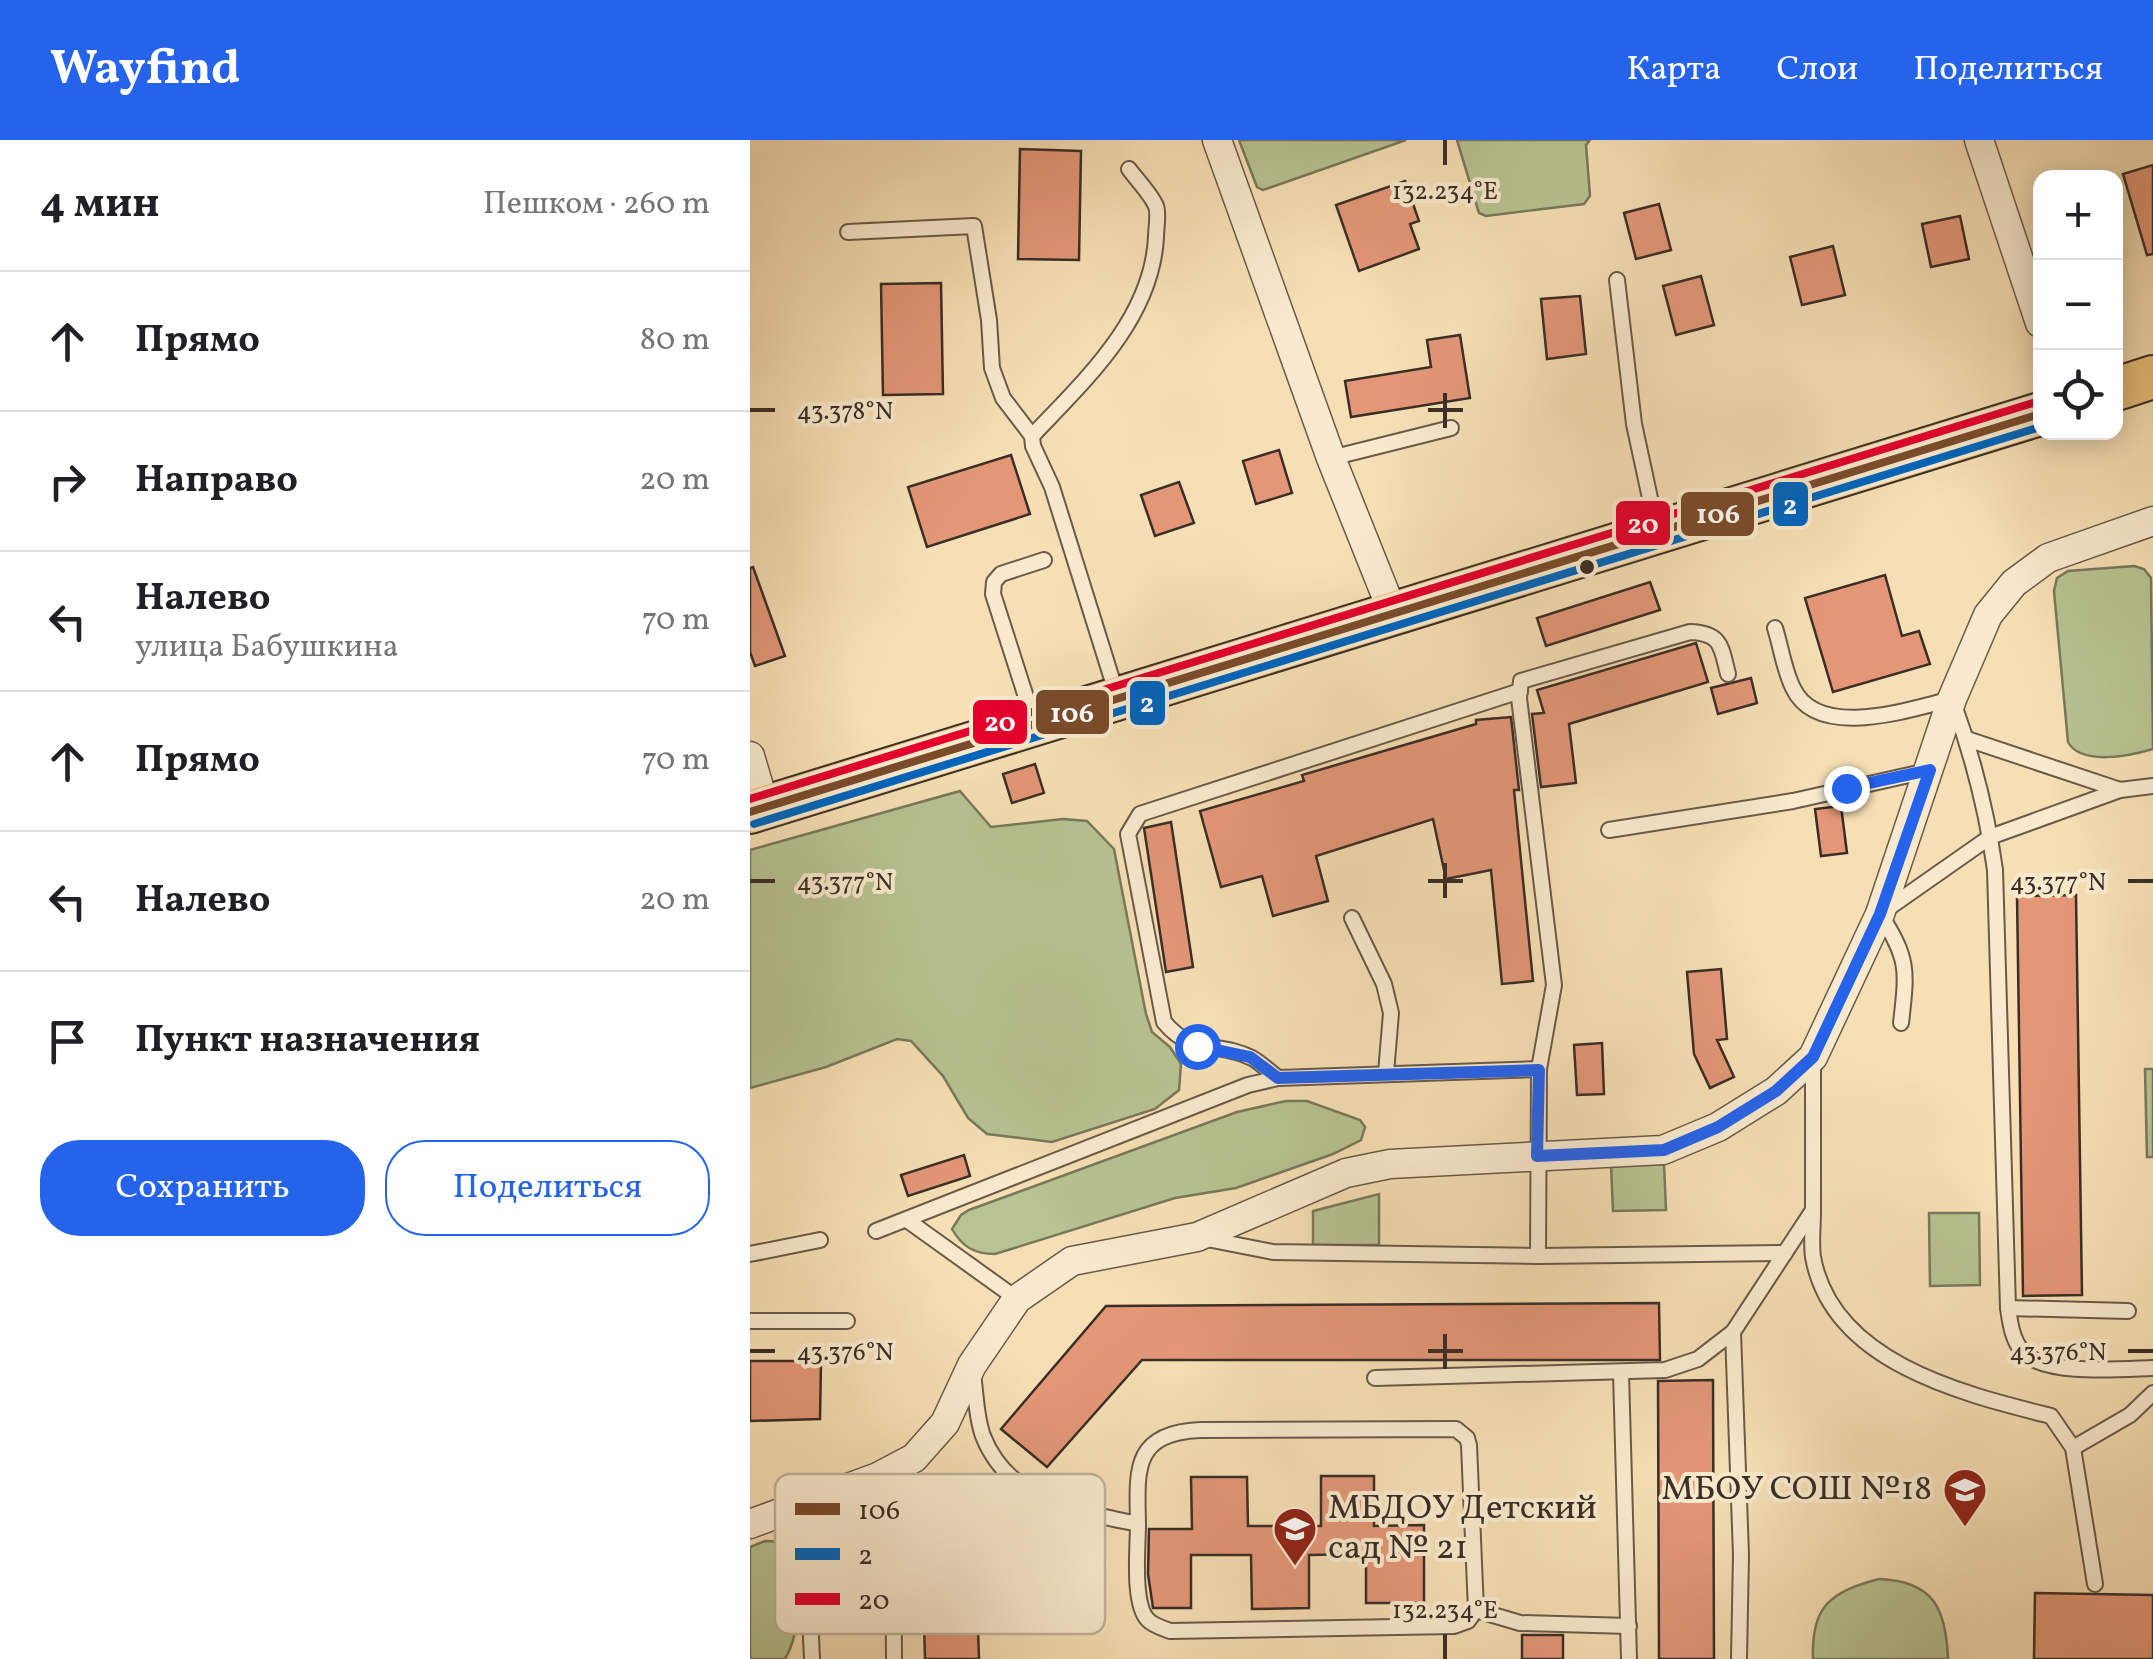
<!DOCTYPE html>
<html lang="ru">
<meta charset="utf-8">
<style>
:root{--surface:#fff;--page:#f6f6f6;--text:#202124;--muted:#757577;--line:#e0e0e0;--accent:#2563eb}
body{margin:0;font-family:Vollkorn,serif;background:var(--page);color:var(--text)}
.controls{position:absolute;right:30px;top:30px;display:grid;overflow:hidden;border-radius:20px;box-shadow:0 5px 25px #0003}
.controls button{width:90px;height:90px;display:grid;place-items:center;padding:0;border:0;border-bottom:2px solid var(--line);background:var(--surface);color:var(--text);font:50px sans-serif}
.stop{position:absolute;width:30px;height:30px;margin:-22px;border:8px solid #2563eb;border-radius:50%;background:#fff}
.stop.end{background:#2563eb;border-color:#fff;box-shadow:0 2px 10px #0008}
.list{margin:0;padding:0;list-style:none}
h2{display:flex;justify-content:space-between;align-items:center;height:130px;margin:0;padding:0 40px;font-size:42px}
h2 small{font-size:32px;font-weight:400;color:var(--muted)}
.list li{display:grid;grid-template-columns:65px 1fr auto;gap:30px;align-items:center;box-sizing:border-box;height:140px;padding:0 40px;border-top:2px solid var(--line)}
.list b{display:block;font-size:38px;white-space:nowrap}
.list p{margin:0;font-size:32px;white-space:nowrap;color:var(--muted)}
.list em{font-size:32px;font-style:normal;color:var(--muted)}
.actions{display:flex;gap:20px;padding:30px 40px}
.actions a{flex:1;padding:22px 0;border:2px solid var(--accent);border-radius:40px;text-align:center;font-size:35px;color:var(--accent)}
.actions .main{background:var(--accent);color:#fff}
.icon{flex:none;width:55px;height:55px;fill:none;stroke:currentColor;stroke-width:2;stroke-linecap:round;stroke-linejoin:round}
.map{position:relative;flex:none;width:1403px;height:1519px;overflow:hidden}
header{display:flex;align-items:center;gap:60px;box-sizing:border-box;height:140px;padding:0 50px;background:var(--accent);color:#fff}
header strong{font-size:48px}
nav{display:flex;gap:55px;margin-inline-start:auto;font-size:35px}
main{display:flex}
aside{flex:1;background:var(--surface)}
.map>svg:first-child{display:block}
</style>
<header>
<strong>Wayfind</strong>
<nav><a>Карта</a><a>Слои</a><a>Поделиться</a></nav>
</header>
<main>
<aside>
<h2>4 мин<small>Пешком · 260 m</small></h2>
<ul class="list">
<li><svg class="icon" aria-label="ahead" viewBox="0 0 24 24"><path d="M12 20V5M6 11l6-6 6 6"/></svg><div><b>Прямо</b></div><em>80 m</em></li>
<li><svg class="icon" aria-label="right" viewBox="0 0 24 24"><path d="M7 20v-9h11M14 6l5 5-5 5"/></svg><div><b>Направо</b></div><em>20 m</em></li>
<li><svg class="icon" aria-label="left" viewBox="0 0 24 24"><path d="M17 20v-9H6M10 6l-5 5 5 5"/></svg><div><b>Налево</b><p>улица Бабушкина</p></div><em>70 m</em></li>
<li><svg class="icon" aria-label="ahead" viewBox="0 0 24 24"><path d="M12 20V5M6 11l6-6 6 6"/></svg><div><b>Прямо</b></div><em>70 m</em></li>
<li><svg class="icon" aria-label="left" viewBox="0 0 24 24"><path d="M17 20v-9H6M10 6l-5 5 5 5"/></svg><div><b>Налево</b></div><em>20 m</em></li>
<li><svg class="icon" aria-label="arrive" viewBox="0 0 24 24"><path d="M6 21V4h12l-3 4 3 4H6"/></svg><div><b>Пункт назначения</b></div></li>
</ul>
<div class="actions"><a class="main">Сохранить</a><a>Поделиться</a></div>
</aside>
<div class="map">
<svg width="1403" height="1519" viewBox="0 0 1403 1519">
<rect width="100%" height="100%" fill="#f6dfb4"/>
<filter id="stains"><feTurbulence type="fractalNoise" baseFrequency=".002" numOctaves="4"/><feColorMatrix values="0 0 0 0 .2 0 0 0 0 .09 0 0 0 0 .02 0 0 0 .5 -.17"/></filter>
<radialGradient id="worn" r=".72"><stop offset=".6" stop-color="#630" stop-opacity="0"/><stop offset="1" stop-color="#630" stop-opacity=".3"/></radialGradient>
<g fill="#b7c391" stroke="#78785c" stroke-width="2.5">
<path d="M 489,0 L 656,0 L 513,50 L 507,47 Z"/>
<path d="M 707,0 L 840,0 L 836,5 L 840,56 L 834,64 L 736,76 L 729,73 Z"/>
<path d="M 1384,426 L 1394,429 L 1401,438 L 1403,609 C 1380,616 1331,626 1318,602 L 1304,451 L 1307,438 L 1318,431 Z"/>
<path d="M 210,651 L 241,687 L 313,679 L 337,681 L 364,709 L 396,874 L 402,892 L 420,907 L 431,924 L 429,950 L 405,969 L 302,1002 L 237,994 L 218,978 L 193,936 L 161,901 L 147,899 L 76,927 L 0,948 L 0,710 Z"/>
<path d="M 1395,929 L 1403,929 L 1403,1017 L 1397,1017 Z"/>
<path d="M 536,961 L 557,961 L 610,980 L 615,987 L 611,1000 L 583,1014 L 486,1048 L 425,1058 L 245,1114 C 225,1114 212,1107 202,1089 L 211,1075 L 219,1070 L 487,972 Z"/>
<path d="M 914,1024 L 916,1070 L 863,1071 L 861,1025 Z"/>
<path d="M 629,1054 L 629,1105 L 563,1105 L 563,1071 Z"/>
<path d="M 1179,1073 L 1229,1073 L 1230,1145 L 1180,1146 Z"/>
<path d="M 15,1401 L 38,1402 C 53,1433 52,1490 35,1519 L 0,1519 L 0,1407 Z"/>
<path d="M 1129,1439 C 1184,1441 1196,1469 1198,1519 L 1063,1519 C 1061,1466 1080,1452 1129,1439 Z"/>
</g>
<g fill="#e39777" stroke="#3a2e27" stroke-width="2.5">
<path d="M 270,9 L 331,11 L 329,120 L 268,119 Z"/>
<path d="M 1403,25 L 1403,114 L 1397,115 L 1373,34 Z"/>
<path d="M 655,41 L 669,81 L 660,84 L 669,109 L 609,131 L 586,65 Z"/>
<path d="M 909,64 L 921,110 L 886,119 L 874,73 Z"/>
<path d="M 1210,76 L 1219,119 L 1181,127 L 1172,84 Z"/>
<path d="M 1083,106 L 1095,155 L 1052,165 L 1040,117 Z"/>
<path d="M 951,136 L 964,185 L 926,195 L 913,146 Z"/>
<path d="M 191,143 L 193,254 L 133,255 L 131,144 Z"/>
<path d="M 830,156 L 836,214 L 797,219 L 791,159 Z"/>
<path d="M 710,195 L 720,258 L 601,277 L 595,241 L 681,227 L 677,200 Z"/>
<path d="M 529,310 L 542,353 L 506,364 L 493,321 Z"/>
<path d="M 261,315 L 280,374 L 177,407 L 158,347 Z"/>
<path d="M 429,342 L 444,383 L 405,396 L 391,355 Z"/>
<path d="M 3,427 L 35,516 L 5,526 L 0,512 L 0,428 Z"/>
<path d="M 1135,435 L 1152,496 L 1169,491 L 1180,524 L 1083,552 L 1055,458 Z"/>
<path d="M 900,442 L 910,470 L 796,506 L 787,478 Z"/>
<path d="M 946,503 L 958,542 L 819,584 L 826,643 L 791,647 L 782,574 L 794,573 L 787,550 Z"/>
<path d="M 1001,538 L 1007,563 L 968,574 L 961,548 Z"/>
<path d="M 761,577 L 769,650 L 764,650 L 783,841 L 752,844 L 741,730 L 696,739 L 683,679 L 566,716 L 578,761 L 523,776 L 512,736 L 471,747 L 450,671 L 554,641 L 552,635 L 726,584 L 726,580 Z"/>
<path d="M 285,624 L 294,653 L 262,663 L 253,634 Z"/>
<path d="M 1091,666 L 1097,713 L 1071,716 L 1065,669 Z"/>
<path d="M 421,682 L 443,827 L 416,832 L 394,688 Z"/>
<path d="M 1326,755 L 1332,1155 L 1273,1156 L 1267,756 Z"/>
<path d="M 971,829 L 977,899 L 967,900 L 984,937 L 960,948 L 944,914 L 937,832 Z"/>
<path d="M 852,903 L 854,954 L 827,955 L 824,905 Z"/>
<path d="M 214,1015 L 220,1036 L 158,1056 L 151,1035 Z"/>
<path d="M 909,1163 L 910,1220 L 392,1220 L 297,1327 L 251,1289 L 356,1166 Z"/>
<path d="M 0,1221 L 71,1221 L 70,1279 L 0,1281 Z"/>
<path d="M 963,1240 L 964,1519 L 909,1519 L 908,1241 Z"/>
<path d="M 571,1336 L 624,1336 L 624,1386 L 674,1385 L 674,1463 L 616,1463 L 616,1414 L 559,1415 L 559,1468 L 502,1469 L 501,1415 L 441,1415 L 441,1468 L 403,1468 L 398,1434 L 399,1389 L 442,1389 L 441,1337 L 497,1337 L 498,1386 L 571,1386 Z"/>
<path d="M 224,1368 L 229,1519 L 175,1519 L 171,1370 Z"/>
<path d="M 1285,1453 L 1403,1455 L 1403,1519 L 1284,1519 Z"/>
<rect x="772" y="1495" width="41" height="24"/>
</g>
<g fill="none" stroke-linecap="round" stroke-linejoin="round">
<defs>
<g id="service">
<path d="M 98,92 L 224,86 L 239,180 L 242,228 L 253,258 L 282,296 L 283,306 L 302,347 L 366,552"/>
<path d="M 867,140 L 884,284 L 906,386"/>
<path d="M 282,296 C 335,240 402,179 406,97 C 406,88 409,74 406,66 C 401,54 387,40 379,29"/>
<path d="M 581,318 L 701,288"/>
<path d="M 1025,488 C 1031,507 1034,530 1043,548 C 1068,601 1160,569 1202,559 C 1222,614 1237,672 1245,730 L 1258,1168 C 1260,1182 1262,1200 1273,1212 C 1295,1236 1371,1229 1403,1228"/>
<path d="M 284,582 L 243,454 L 244,442 L 251,434 L 294,420"/>
<path d="M 1217,599 L 1370,650 L 1403,646"/>
<path d="M 859,690 L 1043,661 L 1177,631"/>
<path d="M 602,778 L 634,844 L 641,873 L 636,933"/>
<path d="M 1151,883 C 1157,830 1159,819 1130,774 L 1240,697 L 1370,650"/>
<path d="M 528,938 C 520,932 511,923 502,918 C 468,901 442,916 414,882 L 378,694 L 390,674 L 770,551"/>
<path d="M 1063,1071 C 1063,1086 1061,1103 1063,1117 C 1082,1223 1214,1254 1301,1276 L 1323,1308 L 1345,1444"/>
<path d="M 157,1080 L 267,1159"/>
<path d="M 126,1091 L 498,945 L 528,938 L 789,929"/>
<path d="M 452,1098 L 523,1112 L 788,1116 L 1035,1113"/>
<path d="M 0,1114 L 70,1100"/>
<path d="M 788,1116 L 789,929 L 804,845 L 769,558 L 771,541 L 940,492 C 972,493 971,507 978,534"/>
<path d="M 1258,1168 L 1378,1171"/>
<path d="M 0,1181 L 97,1181"/>
<path d="M 871,1233 L 879,1519"/>
<path d="M 223,1234 C 226,1254 226,1277 233,1296 C 259,1362 326,1371 388,1384 C 388,1407 382,1464 398,1480 C 404,1486 413,1488 420,1491 L 704,1486 L 718,1481 L 726,1470 L 719,1305 L 717,1298 L 706,1289 L 450,1290 C 382,1293 387,1331 388,1384"/>
<path d="M 625,1238 L 915,1230 L 948,1219 L 983,1192"/>
<path d="M 1323,1308 L 1380,1275 L 1403,1253"/>
<path d="M 726,1470 L 770,1483 L 879,1486"/>
<path d="M 60,1475 L 62,1519"/>
<path d="M 144,1519 L 143,1377 L 147,1356 L 162,1323"/>
<path d="M 989,1519 L 991,1415 L 983,1192 L 1063,1070 L 1063,918"/>
</g>
<g id="minor">
<path d="M 467,0 L 581,318 L 643,473"/>
<path d="M 1229,0 L 1290,183"/>
<path d="M 0,616 L 15,667"/>
<path d="M 0,1384 L 128,1337 L 164,1318 L 195,1283 L 222,1225 L 267,1159 L 322,1121 L 447,1097 L 596,1033 L 640,1024 L 913,1010 L 968,987 L 1026,951 L 1063,917 L 1130,774 L 1202,559 L 1238,475 L 1264,443 L 1298,418 L 1403,381"/>
</g>
<g id="primary">
<path d="M 1366,249 L 1403,237"/>
<path d="M 0,672 L 1290,274"/>
</g>
</defs>
<use href="#service" stroke="#695a4a" stroke-width="18"/>
<use href="#minor" stroke="#695a4a" stroke-width="31"/>
<use href="#primary" stroke="#3a2e27" stroke-width="46"/>
<use href="#service" stroke="#f9eace" stroke-width="14"/>
<use href="#minor" stroke="#f9eace" stroke-width="28"/>
<use href="#primary" stroke="#ebc07a" stroke-width="42"/>
<defs>
<path id="bus-1" d="M 0,672 L 1290,274"/>
<path id="bus-2" d="M 4,684 L 1290,287"/>
<path id="bus-3" d="M 0,659 L 1286,262"/>
</defs>
<use href="#bus-1" stroke="#f9eace" stroke-width="15"/>
<use href="#bus-2" stroke="#f9eace" stroke-width="15"/>
<use href="#bus-3" stroke="#f9eace" stroke-width="15"/>
<use href="#bus-1" stroke="#7a4b2a" stroke-width="8"/>
<use href="#bus-2" stroke="#0065bd" stroke-width="8"/>
<use href="#bus-3" stroke="#e4002b" stroke-width="8"/>
</g>
<g fill="none" stroke-linecap="round" stroke-linejoin="round">
<path stroke="#2563eb" stroke-width="12" d="M 447,906 L 500,917 L 528,938 L 789,930 L 787,1016 L 914,1010 L 968,987 L 1026,951 L 1063,917 L 1130,774 L 1180,630 L 1096,648"/>
</g>
<path fill="none" stroke="#3a2e27" stroke-width="4" d="M 695,0 L 695,25M 695,253 L 695,288M 0,270 L 25,270M 678,270 L 713,270M 695,723 L 695,758M 0,741 L 25,741M 678,741 L 713,741M 1378,741 L 1403,741M 695,1194 L 695,1229M 0,1211 L 25,1211M 678,1211 L 713,1211M 1378,1211 L 1403,1211M 695,1494 L 695,1519"/>
<defs>
<symbol id="school-pin" viewBox="-11 -11 22 30"><path d="M0 17L-7.5 6A9.5 9.5 0 1 1 7.5 6Z" fill="#8f2418" stroke="#f9eace"/><path d="M0-5L7-2L0 1L-7-2ZM-4 1L0 2.5L4 1V4Q0 6-4 4Z" fill="#fff"/></symbol>
</defs>
<g fill-rule="evenodd">
<use href="#school-pin" x="1190" y="1325" width="50" height="68"/>
<use href="#school-pin" x="520" y="1364" width="50" height="68"/>
</g>
<circle fill="#3a2e27" stroke="#f9eace" stroke-width="4" cx="837" cy="427" r="9"/>
<g text-anchor="middle" dominant-baseline="central" stroke-width="8" stroke-linejoin="round" paint-order="stroke">
<g font-size="35" fill="#3a2e27" stroke="#f9eace" text-anchor="end">
<text x="1182" y="1350">МБОУ СОШ №18</text>
<text x="578" y="1369" text-anchor="start">МБДОУ Детский<tspan x="578" dy="40">сад № 21</tspan></text>
</g>
</g>
<rect x="25" y="1334" width="330" height="160" rx="15" fill="#f9eace" stroke="#c0b29c" stroke-width="2.5"/>
<rect x="45" y="1363" width="45" height="12" fill="#7a4b2a"/>
<rect x="45" y="1408" width="45" height="12" fill="#0065bd"/>
<rect x="45" y="1453" width="45" height="12" fill="#e4002b"/>
<g font-size="28" fill="#3a2e27">
<text x="108" y="1379">106</text>
<text x="108" y="1424">2</text>
<text x="108" y="1469">20</text>
</g>
<g font-size="25" text-anchor="middle" fill="#3a2e27" stroke="#f9eace" stroke-width="8" stroke-linejoin="round" paint-order="stroke">
<text x="695" y="59">132.234°E</text>
<text x="95" y="279">43.378°N</text>
<text x="95" y="750">43.377°N</text>
<text x="1308" y="750">43.377°N</text>
<text x="95" y="1220">43.376°N</text>
<text x="1308" y="1220">43.376°N</text>
<text x="695" y="1478">132.234°E</text>
</g>
<g stroke="#f9eace" stroke-width="4">
<rect x="1021" y="340" width="39" height="48" rx="10" fill="#0065bd"/>
<rect x="929" y="350" width="77" height="48" rx="10" fill="#7a4b2a"/>
<rect x="864" y="359" width="58" height="48" rx="10" fill="#e4002b"/>
<rect x="378" y="539" width="39" height="48" rx="10" fill="#0065bd"/>
<rect x="284" y="548" width="77" height="48" rx="10" fill="#7a4b2a"/>
<rect x="221" y="558" width="58" height="48" rx="10" fill="#e4002b"/>
</g>
<g font-size="28" text-anchor="middle" font-weight="bold" fill="#fff">
<text x="1040" y="374">2</text>
<text x="968" y="383">106</text>
<text x="893" y="393">20</text>
<text x="397" y="572">2</text>
<text x="322" y="582">106</text>
<text x="250" y="591">20</text>
</g>
<rect width="100%" height="100%" filter="url(#stains)"/>
<rect width="100%" height="100%" fill="url(#worn)"/>
</svg>
<div class="controls">
<button>+</button>
<button>−</button>
<button><svg class="icon" aria-label="locate" viewBox="0 0 24 24"><circle cx="12" cy="12" r="6"/><path d="M12 2v4M12 18v4M2 12h4M18 12h4"/></svg></button>
</div>
<div class="stop" style="left:447px;top:906px"></div>
<div class="stop end" style="left:1096px;top:648px"></div>
</div>
</main>
